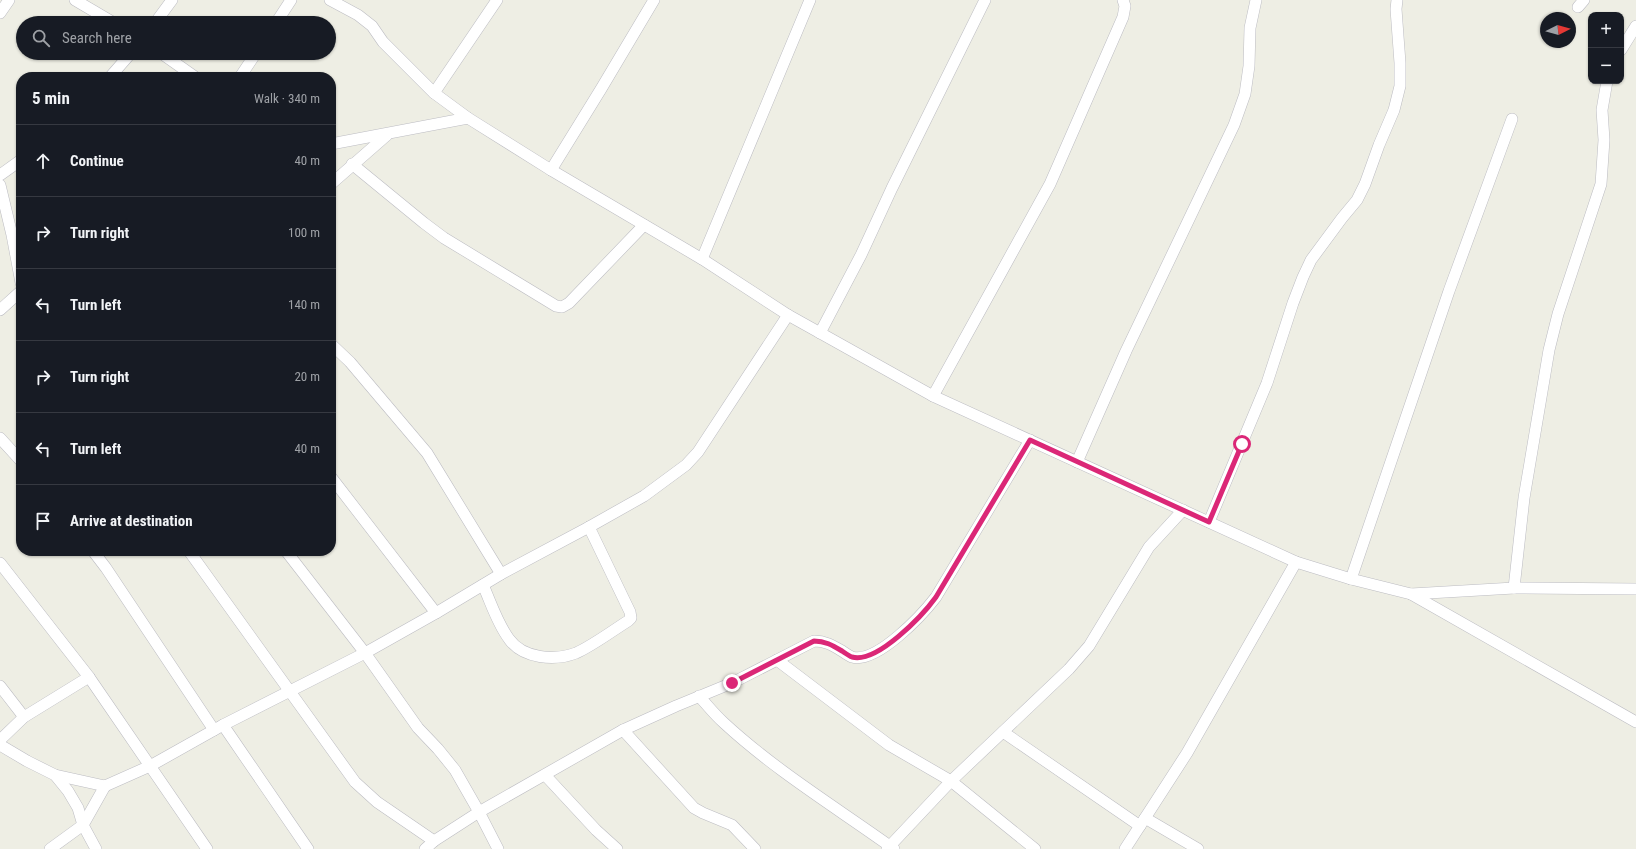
<!DOCTYPE html>
<meta charset="utf-8">
<style>
:root{--surface:#171b24;--page:#20242c;--text:#f1f3f6;--muted:#9ea1a6;--line:#363941}
body{margin:0;font-family:"Roboto Condensed",sans-serif;background:var(--page);color:var(--text)}
.controls{position:absolute;right:12px;top:12px;display:grid;overflow:hidden;border-radius:8px;box-shadow:0 1px 3px #0004}
.controls button{width:36px;height:36px;display:grid;place-items:center;padding:0;border:0;border-bottom:1px solid var(--line);background:var(--surface);color:var(--text);font:20px sans-serif}
.compass{position:absolute;left:1540px;top:12px;width:36px;height:36px;border-radius:50%;background:var(--surface);box-shadow:0 1px 3px #0004;rotate:84deg}
.stop{position:absolute;width:12px;height:12px;margin:-9px;border:3px solid #db2777;border-radius:50%;background:#fff}
.stop.end{background:#db2777;border-color:#fff;box-shadow:0 1px 4px #0008}
.list{margin:0;padding:0;list-style:none}
h2{display:flex;justify-content:space-between;align-items:center;height:52px;margin:0;padding:0 16px;font-size:17px}
h2 small{font-size:13px;font-weight:400;color:var(--muted)}
.list li{display:grid;grid-template-columns:26px 1fr auto;gap:12px;align-items:center;box-sizing:border-box;height:72px;padding:0 16px;border-top:1px solid var(--line)}
.list b{display:block;font-size:15px;white-space:nowrap}
.list em{font-size:13px;font-style:normal;color:var(--muted)}
.icon{flex:none;width:22px;height:22px;fill:none;stroke:currentColor;stroke-width:2;stroke-linecap:round;stroke-linejoin:round}
.map{position:relative;flex:none;width:1636px;height:849px;overflow:hidden}
.search{position:absolute;background:var(--surface);box-shadow:0 1px 3px #0004;left:16px;top:16px;width:320px;height:44px;display:flex;align-items:center;gap:10px;box-sizing:border-box;padding:0 14px;border-radius:22px;color:var(--muted);font-size:15px}
.panel{position:absolute;background:var(--surface);box-shadow:0 1px 3px #0004;left:16px;top:72px;width:320px;height:484px;border-radius:16px}
.map>svg:first-child{display:block}
</style>
<div class="map">
<svg width="1636" height="849" viewBox="0 0 1636 849">
<rect width="100%" height="100%" fill="#eeeee4"/>
<g fill="none" stroke-linecap="round" stroke-linejoin="round">
<defs>
<g id="minor">
<path d="M 75,0 L 114,23"/>
<path d="M 330,0 L 358,15 L 372,26 L 383,42 L 434,93 L 468,118 L 551,170 L 702,259 L 788,315 L 933,396 L 1296,562 L 1351,579 L 1411,594 L 1514,588 L 1636,589"/>
<path d="M 1578,7 L 1584,0"/>
<path d="M 0,13 L 9,0"/>
<path d="M 155,23 L 172,0"/>
<path d="M 276,23 L 291,0"/>
<path d="M 1621,50 L 1636,26"/>
<path d="M 161,53 L 195,77"/>
<path d="M 110,77 L 131,53"/>
<path d="M 240,77 L 256,53"/>
<path d="M 434,93 L 497,0"/>
<path d="M 331,144 L 468,118"/>
<path d="M 352,164 L 424,223 L 444,238 L 556,306 L 562,307 L 569,303 L 644,225"/>
<path d="M 551,170 L 601,89 L 654,0"/>
<path d="M 0,175 L 21,160"/>
<path d="M 331,184 L 387,135"/>
<path d="M 0,185 L 12,235 L 21,283"/>
<path d="M 702,259 L 810,0"/>
<path d="M 0,310 L 21,291"/>
<path d="M 820,333 L 861,255 L 892,188 L 985,0"/>
<path d="M 331,344 L 350,362 L 427,453 L 501,574"/>
<path d="M 933,396 L 1050,184 L 1123,17 L 1125,6 L 1123,0"/>
<path d="M 0,438 L 21,461"/>
<path d="M 1077,462 L 1126,351 L 1234,125 L 1245,94 L 1249,66 L 1250,28 L 1256,0"/>
<path d="M 331,477 L 436,613"/>
<path d="M 1209,522 L 1267,383 L 1293,303 L 1303,277 L 1311,260 L 1342,218 L 1357,200 L 1365,184 L 1379,145 L 1394,110 L 1400,86 L 1400,63 L 1396,9 L 1397,0"/>
<path d="M 93,551 L 106,568 L 214,730"/>
<path d="M 189,551 L 355,782 L 377,802 L 434,841"/>
<path d="M 286,551 L 365,653 L 418,728 L 438,749 L 455,770 L 479,812 L 498,849"/>
<path d="M 0,563 L 89,677 L 207,849"/>
<path d="M 1351,579 L 1449,291 L 1512,119"/>
<path d="M 483,585 C 491,603 497,623 509,639 C 523,659 555,661 576,653 C 592,646 612,631 628,621 L 631,618 L 630,612 L 589,527"/>
<path d="M 1514,588 L 1524,498 L 1549,350 L 1558,314 L 1601,184 L 1604,140 L 1602,110 L 1607,81"/>
<path d="M 1411,594 L 1636,722"/>
<path d="M 777,660 L 889,745 L 951,781 L 1035,849"/>
<path d="M 0,686 L 24,717"/>
<path d="M 699,696 C 707,705 715,715 724,723 C 776,771 837,808 894,849"/>
<path d="M 223,725 L 308,849"/>
<path d="M 623,730 L 694,808 L 703,813 L 732,825 L 755,849"/>
<path d="M 1003,732 L 1140,826"/>
<path d="M 0,740 L 24,717 L 89,677"/>
<path d="M 0,745 L 27,761 L 55,775 L 68,791 L 78,808 L 83,825 L 96,849"/>
<path d="M 55,775 L 105,786 L 150,766 L 223,725 L 365,653 L 436,613 L 501,574 L 589,527 L 644,496 L 686,465 L 698,452 L 788,315"/>
<path d="M 545,775 L 596,830 L 617,849"/>
<path d="M 1145,818 L 1198,849"/>
<path d="M 50,849 L 83,825 L 105,786"/>
<path d="M 425,849 L 434,841 L 479,812 L 623,730 L 676,706 L 732,683 L 814,641 C 825,641 832,645 842,651 C 845,653 849,656 852,657 C 877,664 923,614 936,597 L 1030,440"/>
<path d="M 887,849 L 951,781 L 1069,669 L 1089,646 L 1149,547 L 1183,510"/>
<path d="M 1125,849 L 1187,753 L 1296,562"/>
</g>
</defs>
<use href="#minor" stroke="#bcbcc2" stroke-width="12"/>
<use href="#minor" stroke="#fff" stroke-width="11"/>
</g>
<g fill="none" stroke-linecap="round" stroke-linejoin="round">
<path stroke="#db2777" stroke-width="5" d="M 732,683 L 814,641 C 825,641 832,645 842,651 C 845,653 849,656 852,657 C 877,664 923,615 936,597 L 1030,440 L 1209,522 L 1242,444"/>
</g>
</svg>
<div class="controls">
<button>+</button>
<button>−</button>
</div>
<svg class="compass" viewBox="-18 -18 36 36"><path d="M0-13l5 13h-10z" fill="#e53935"/><path d="M0 13l5-13h-10z" fill="#9ea1a6"/></svg>
<div class="stop" style="left:1242px;top:444px"></div>
<div class="stop end" style="left:732px;top:683px"></div>
<div class="search"><svg class="icon" aria-label="search" viewBox="0 0 24 24"><circle cx="10" cy="10" r="6"/><path d="M15 15l6 6"/></svg>Search here</div>
<section class="panel">
<h2>5 min<small>Walk · 340 m</small></h2>
<ul class="list">
<li><svg class="icon" aria-label="ahead" viewBox="0 0 24 24"><path d="M12 20V5M6 11l6-6 6 6"/></svg><div><b>Continue</b></div><em>40 m</em></li>
<li><svg class="icon" aria-label="right" viewBox="0 0 24 24"><path d="M7 20v-9h11M14 6l5 5-5 5"/></svg><div><b>Turn right</b></div><em>100 m</em></li>
<li><svg class="icon" aria-label="left" viewBox="0 0 24 24"><path d="M17 20v-9H6M10 6l-5 5 5 5"/></svg><div><b>Turn left</b></div><em>140 m</em></li>
<li><svg class="icon" aria-label="right" viewBox="0 0 24 24"><path d="M7 20v-9h11M14 6l5 5-5 5"/></svg><div><b>Turn right</b></div><em>20 m</em></li>
<li><svg class="icon" aria-label="left" viewBox="0 0 24 24"><path d="M17 20v-9H6M10 6l-5 5 5 5"/></svg><div><b>Turn left</b></div><em>40 m</em></li>
<li><svg class="icon" aria-label="arrive" viewBox="0 0 24 24"><path d="M6 21V4h12l-3 4 3 4H6"/></svg><div><b>Arrive at destination</b></div></li>
</ul>
</section>
</div>
